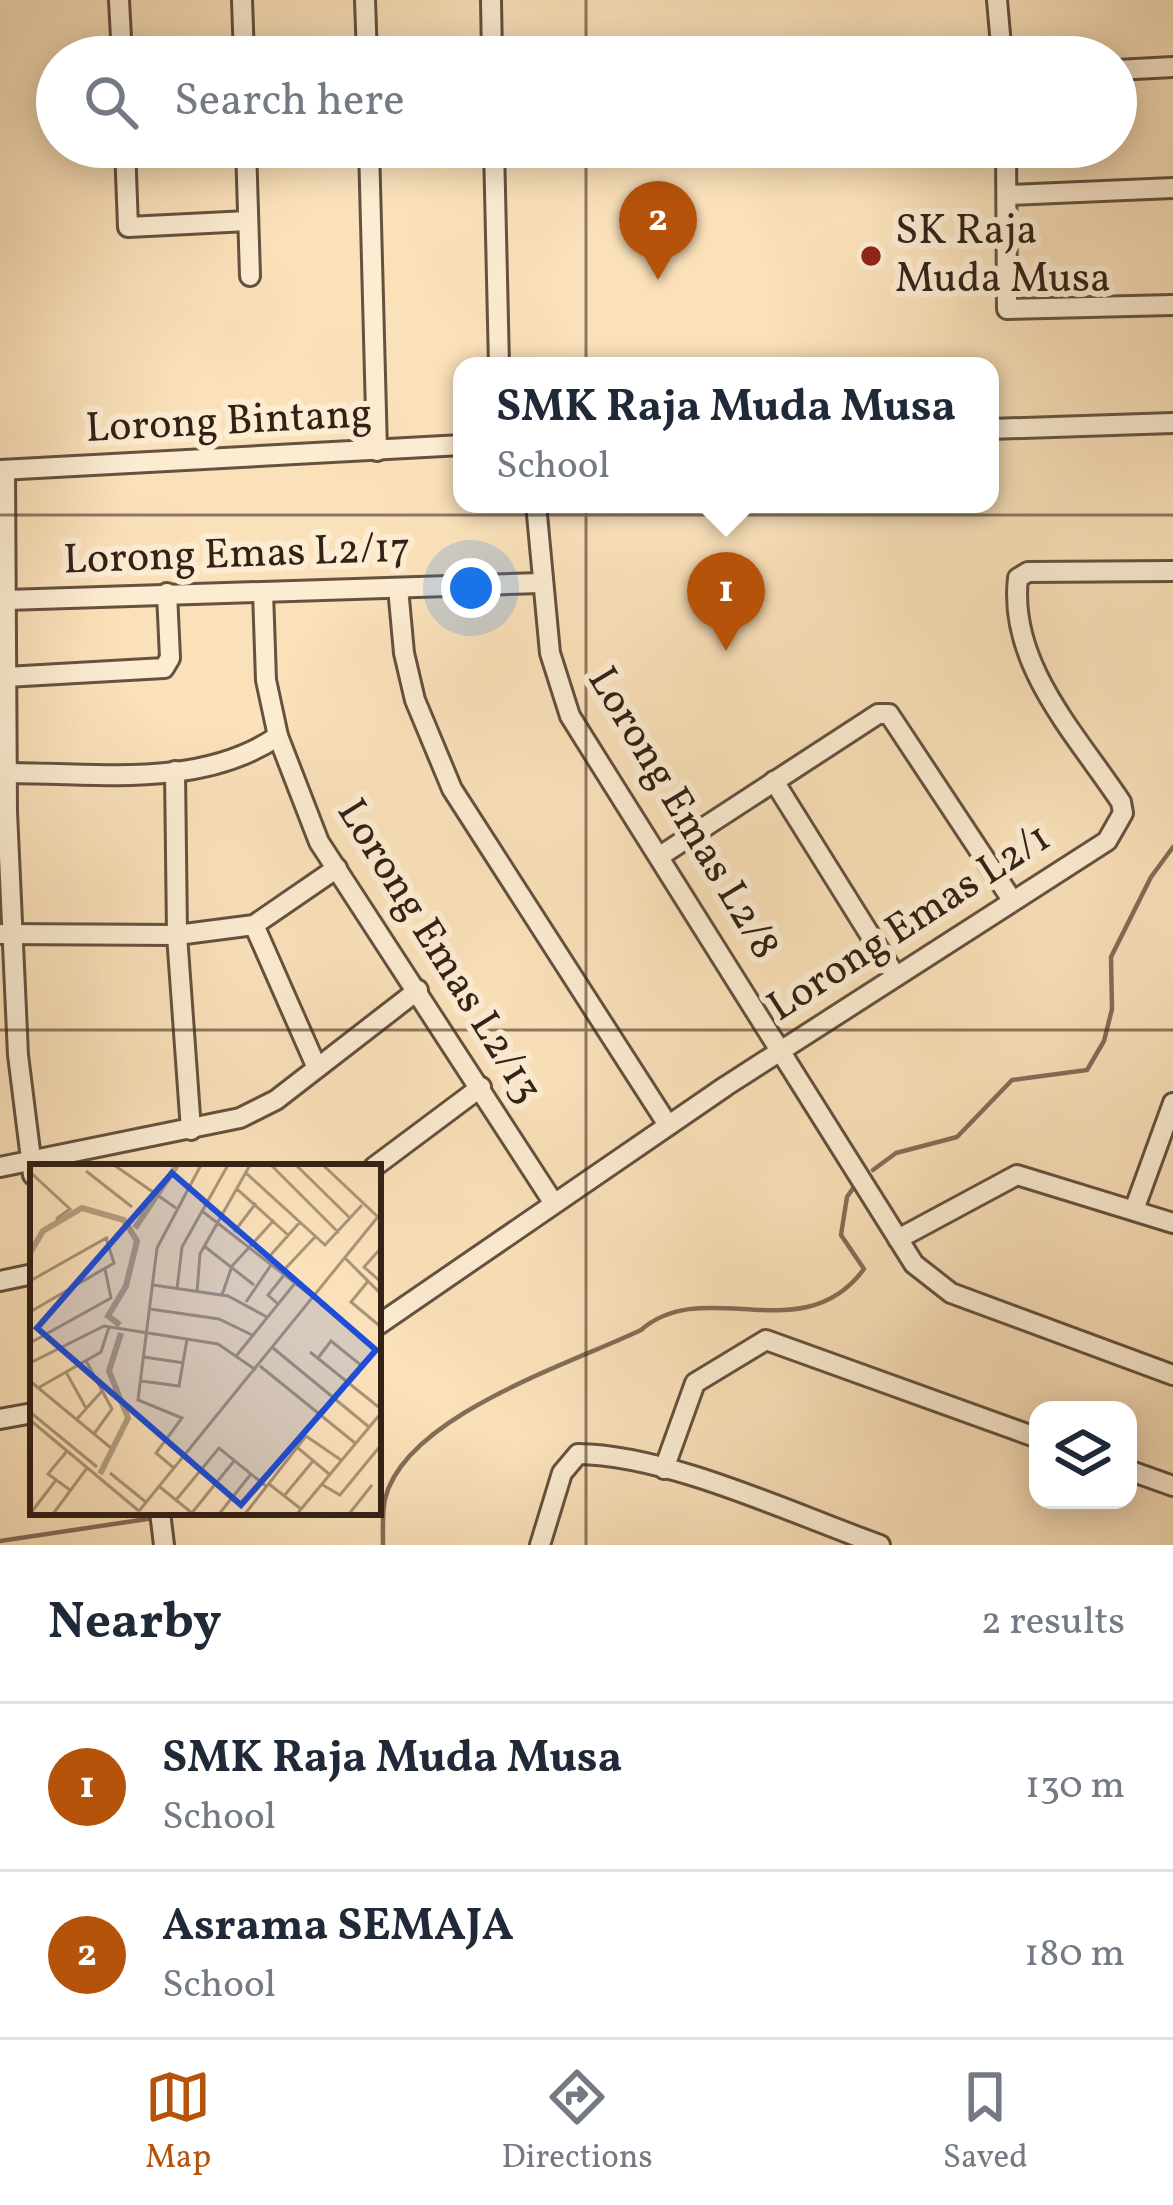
<!DOCTYPE html>
<style>
:root{--surface:#fff;--page:#f2f2f3;--text:#1f2937;--muted:#747a83;--line:#e0e1e3;--accent:#b45309}
body{margin:0;font-family:Vollkorn,serif;background:var(--page);color:var(--text)}
.controls{position:absolute;right:36px;bottom:36px;display:grid;overflow:hidden;border-radius:24px;box-shadow:0 6px 30px #0003}
.controls button{width:108px;height:108px;display:grid;place-items:center;padding:0;border:0;border-bottom:3px solid var(--line);background:var(--surface);color:var(--text);font:60px sans-serif}
.you{position:absolute;left:471px;top:588px;width:42px;height:42px;margin:-30px;border:9px solid #fff;border-radius:50%;background:#1a73e8;box-shadow:0 0 0 18px #1a73e833}
.badge{display:grid;place-items:center;width:78px;height:78px;border-radius:50%;background:var(--accent);color:#fff;font-size:39px;font-weight:700}
.pin{position:absolute;translate:-50% -99px;filter:drop-shadow(0 3px 6px #0008)}
.pin::after{content:'';position:absolute;top:63px;width:42px;height:36px;background:inherit;clip-path:polygon(0 0,100% 0,50% 100%)}
.popup{position:absolute;left:453px;top:357px;width:546px;height:156px;box-sizing:border-box;display:grid;place-content:center;border-radius:24px;background:var(--surface);filter:drop-shadow(0 3px 9px #0005);font-size:39px;white-space:nowrap;color:var(--muted)}
.popup b{font-size:45px;color:var(--text)}
.popup::after{content:'';position:absolute;left:50%;top:100%;margin-left:-24px;border:24px solid transparent;border-top-color:var(--surface)}
.list{margin:0;padding:0;list-style:none}
h2{display:flex;justify-content:space-between;align-items:center;height:156px;margin:0;padding:0 48px;font-size:51px}
h2 small{font-size:39px;font-weight:400;color:var(--muted)}
.list li{display:grid;grid-template-columns:78px 1fr auto;gap:36px;align-items:center;box-sizing:border-box;height:168px;padding:0 48px;border-top:3px solid var(--line)}
.list b{display:block;font-size:45px;white-space:nowrap}
.list p{margin:0;font-size:39px;white-space:nowrap;color:var(--muted)}
.list em{font-size:39px;font-style:normal;color:var(--muted)}
.icon{flex:none;width:66px;height:66px;fill:none;stroke:currentColor;stroke-width:2;stroke-linecap:round;stroke-linejoin:round}
.map{position:relative;flex:none;width:1173px;height:1545px;overflow:hidden}
.search{position:absolute;background:var(--surface);box-shadow:0 6px 30px #0003;left:36px;right:36px;top:36px;height:132px;display:flex;align-items:center;gap:30px;box-sizing:border-box;padding:0 42px;border-radius:66px;color:var(--muted);font-size:45px}
.sheet{height:492px;background:var(--surface)}
nav{display:flex;justify-content:space-around;align-items:center;box-sizing:border-box;height:168px;border-top:3px solid var(--line);background:var(--surface);font-size:33px;color:var(--muted)}
nav a{display:grid;justify-items:center;gap:6px}
nav .on{color:var(--accent)}
.map>svg:first-child{display:block}
</style>
<div class="map">
<svg width="1173" height="1545" viewBox="0 0 1173 1545">
<rect width="100%" height="100%" fill="#fae1ba"/>
<filter id="stains"><feTurbulence type="fractalNoise" baseFrequency=".00167" numOctaves="4"/><feColorMatrix values="0 0 0 0 .2 0 0 0 0 .09 0 0 0 0 .02 0 0 0 .5 -.17"/></filter>
<radialGradient id="worn" r=".72"><stop offset=".6" stop-color="#630" stop-opacity="0"/><stop offset="1" stop-color="#630" stop-opacity=".3"/></radialGradient>
<g fill="none" stroke-linecap="round" stroke-linejoin="round">
<g stroke="#826d57" stroke-width="4.5">
<path d="M 873,1170 L 896,1153 L 957,1137 L 1012,1080 L 1087,1070 L 1104,1041 L 1112,1009 L 1111,957 L 1151,877 L 1173,847"/>
<path d="M 166,1516 L 192,1512"/>
<path d="M 0,1541 L 154,1518"/>
<path d="M 383,1545 C 383,1530 382,1513 385,1499 C 405,1416 570,1364 641,1330 C 705,1274 803,1352 864,1269 L 841,1235 L 847,1197 L 854,1187"/>
</g>
<defs>
<g id="minor">
<path d="M 119,0 L 122,57"/>
<path d="M 242,0 L 244,57"/>
<path d="M 365,0 L 367,57"/>
<path d="M 491,0 L 492,57"/>
<path d="M 997,0 L 1002,57"/>
<path d="M 1116,70 L 1173,67"/>
<path d="M 125,147 L 128,227 L 248,221"/>
<path d="M 246,147 L 250,276"/>
<path d="M 369,147 L 377,451"/>
<path d="M 494,147 L 499,366"/>
<path d="M 1006,147 L 1007,309 L 1173,305"/>
<path d="M 1009,195 L 1173,188"/>
<path d="M 990,429 L 1173,423"/>
<path d="M 0,470 L 462,445"/>
<path d="M 5,470 L 7,812 L 18,1055 L 33,1175"/>
<path d="M 536,504 L 550,653 L 570,716 L 914,1264 L 951,1293 L 1173,1375"/>
<path d="M 398,588 L 404,653 L 415,700 L 452,789 L 668,1125"/>
<path d="M 263,592 L 266,680 L 278,736 L 319,842 L 553,1202"/>
<path d="M 7,600 L 541,583"/>
<path d="M 6,677 L 164,668 L 170,658 L 167,593"/>
<path d="M 175,771 L 177,935 L 191,1130"/>
<path d="M 6,773 C 96,773 202,789 278,736"/>
<path d="M 774,781 L 895,975"/>
<path d="M 660,856 L 878,714 L 889,714 L 1012,900"/>
<path d="M 254,925 L 317,1068"/>
<path d="M 0,934 L 177,935 L 254,925 L 337,868"/>
<path d="M 0,1167 L 240,1118 L 276,1100 L 418,990"/>
<path d="M 374,1167 L 481,1087"/>
<path d="M 1134,1210 L 1173,1103"/>
<path d="M 898,1239 L 1017,1175 L 1173,1223"/>
<path d="M 0,1281 L 33,1274"/>
<path d="M 378,1325 L 726,1086 L 1107,841 L 1123,813 L 1121,802 C 1076,734 1008,664 1018,578 L 1028,572 L 1173,571"/>
<path d="M 0,1419 L 33,1413"/>
<path d="M 664,1469 L 695,1383 L 766,1340 L 1038,1438"/>
<path d="M 1128,1470 L 1173,1486"/>
<path d="M 160,1512 L 164,1545"/>
<path d="M 540,1545 L 562,1473 L 578,1454 C 669,1455 793,1514 880,1545"/>
</g>
</defs>
<use href="#minor" stroke="#65513f" stroke-width="24"/>
<use href="#minor" stroke="#fcecd2" stroke-width="18"/>
</g>
<path fill="none" stroke="#332116" stroke-width="3" stroke-opacity="0.55" d="M 586,0 L 586,57M 586,147 L 586,1545M 0,515 L 1173,515M 0,1030 L 1173,1030"/>
<circle fill="#8f2418" stroke="#fcecd2" stroke-width="4.5" cx="871" cy="256" r="12"/>
<g text-anchor="middle" dominant-baseline="central" stroke-width="12" stroke-linejoin="round" paint-order="stroke">
<g font-size="42" fill="#332116" stroke="#fcecd2" text-anchor="start">
<text x="895" y="232">SK Raja<tspan x="895" dy="48">Muda Musa</tspan></text>
</g>
<g font-size="42" fill="#332116" stroke="#fcecd2">
<text transform="translate(229 423) rotate(-3)">Lorong Bintang</text>
<text transform="translate(237 556) rotate(-2)">Lorong Emas L2/17</text>
<text transform="translate(682 814) rotate(59)">Lorong Emas L2/8</text>
<text transform="translate(910 924) rotate(-33)">Lorong Emas L2/1</text>
<text transform="translate(438 952) rotate(58)">Lorong Emas L2/13</text>
</g>
</g>
<g transform="translate(30 1164)">
<rect width="351" height="351" fill="#fae1ba"/>
<path fill="none" stroke="#b6a082" stroke-width="6" d="M 105,64 L 147,1M 0,89 L 13,67 L 52,44 L 94,56 L 107,77 L 96,122 L 78,152 L 90,161M 70,310 L 98,254 L 79,207 L 91,169"/>
<path fill="none" stroke="#aa9478" stroke-width="3" d="M 84,1 L 146,44M 241,1 L 309,69M 266,1 L 321,55M 293,1 L 348,53M 56,7 L 102,43M 0,8 L 40,45 L 26,55M 216,9 L 295,81 L 332,41M 207,25 L 258,71M 172,47 L 283,133M 204,68 L 226,39M 174,82 L 224,121M 351,84 L 334,103 L 351,118M 238,94 L 270,58M 315,94 L 351,130M 253,107 L 285,73M 339,116 L 321,138 L 351,163M 0,117 L 78,73M 123,121 L 198,132 L 237,153M 147,125 L 152,83 L 198,1M 167,128 L 170,90 L 220,1M 192,131 L 202,102 L 244,56M 216,138 L 243,98M 248,140 L 238,131 L 255,110M 120,145 L 189,155 L 222,171M 0,148 L 84,99 L 76,74M 0,179 L 81,134 L 75,105M 243,184 L 339,263M 280,188 L 351,245M 207,191 L 266,118M 114,193 L 154,199M 288,194 L 301,177 L 332,202 L 319,219M 56,197 L 82,245 L 64,270M 0,199 L 74,162 L 188,180 L 226,206M 230,202 L 325,279M 36,208 L 56,244M 0,217 L 81,284M 111,217 L 149,222 L 157,175M 8,224 L 71,188 L 79,163M 0,248 L 67,303M 0,256 L 109,347M 46,256 L 72,227M 268,284 L 299,310M 37,287 L 18,310 L 40,326M 145,305 L 126,289 L 152,254 L 108,236 L 127,84 L 171,1M 80,309 L 117,339M 239,320 L 271,345M 291,320 L 310,331 L 351,281M 130,323 L 162,349M 254,332 L 283,297M 146,336 L 189,284 L 237,323M 109,347 L 351,49M 0,350 L 26,316M 23,350 L 57,304M 161,350 L 204,297M 189,350 L 221,310M 215,350 L 276,272 L 311,296M 267,350 L 351,249M 319,350 L 342,321"/>
<path fill="#1d4ed8" fill-opacity="0.15" stroke="#1d4ed8" stroke-width="6" d="M 142,9 L 346,186 L 211,341 L 7,164 Z"/>
<rect width="351" height="351" fill="none" stroke="#332116" stroke-width="6"/>
</g>
<rect width="100%" height="100%" filter="url(#stains)"/>
<rect width="100%" height="100%" fill="url(#worn)"/>
</svg>
<div class="controls">
<button><svg class="icon" aria-label="layers" viewBox="0 0 24 24"><path d="M12 4l9 5-9 5-9-5zM3 14l9 5 9-5"/></svg></button>
</div>
<div class="you"></div>
<div class="pin badge" style="left:726px;top:651px">1</div>
<div class="popup"><b>SMK Raja Muda Musa</b>School</div>
<div class="pin badge" style="left:658px;top:280px">2</div>
<div class="search"><svg class="icon" aria-label="search" viewBox="0 0 24 24"><circle cx="10" cy="10" r="6"/><path d="M15 15l6 6"/></svg>Search here</div>
</div>
<section class="sheet">
<h2>Nearby<small>2 results</small></h2>
<ul class="list">
<li><span class="badge">1</span><div><b>SMK Raja Muda Musa</b><p>School</p></div><em>130 m</em></li>
<li><span class="badge">2</span><div><b>Asrama SEMAJA</b><p>School</p></div><em>180 m</em></li>
</ul>
</section>
<nav>
<a class="on"><svg class="icon" aria-label="map" viewBox="0 0 24 24"><path d="M3 6l6-2 6 2 6-2v14l-6 2-6-2-6 2zM9 4v14M15 6v14"/></svg>Map</a>
<a><svg class="icon" aria-label="directions" viewBox="0 0 24 24"><path d="M12 3l9 9-9 9-9-9zM9 14v-3h6M13 9l2 2-2 2"/></svg>Directions</a>
<a><svg class="icon" aria-label="saved" viewBox="0 0 24 24"><path d="M7 4h10v16l-5-4-5 4z"/></svg>Saved</a>
</nav>
